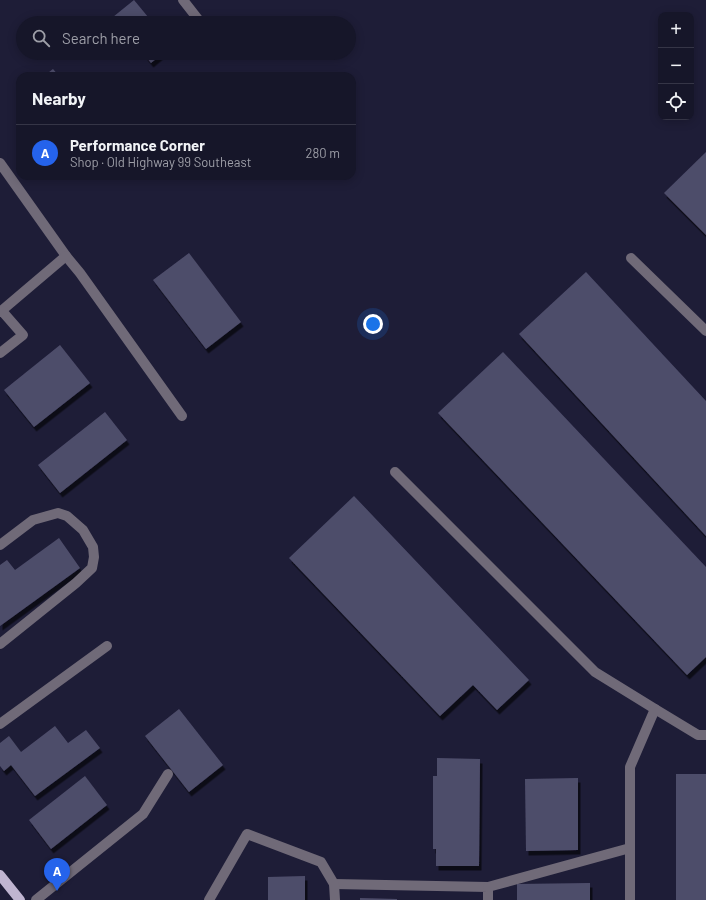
<!DOCTYPE html>
<meta charset="utf-8">
<style>
:root{--surface:#161629;--page:#232335;--text:#f1f3f6;--muted:#9e9fa8;--line:#353546;--accent:#2563eb}
body{margin:0;font-family:Barlow,sans-serif;background:var(--page);color:var(--text)}
.controls{position:absolute;right:12px;top:12px;display:grid;overflow:hidden;border-radius:8px;box-shadow:0 2px 10px #0003}
.controls button{width:36px;height:36px;display:grid;place-items:center;padding:0;border:0;border-bottom:1px solid var(--line);background:var(--surface);color:var(--text);font:20px sans-serif}
.you{position:absolute;left:373px;top:324px;width:14px;height:14px;margin:-10px;border:3px solid #fff;border-radius:50%;background:#1a73e8;box-shadow:0 0 0 6px #1a73e833}
.badge{display:grid;place-items:center;width:26px;height:26px;border-radius:50%;background:var(--accent);color:#fff;font-size:13px;font-weight:700}
.pin{position:absolute;translate:-50% -33px;filter:drop-shadow(0 1px 2px #0008)}
.pin::after{content:'';position:absolute;top:21px;width:14px;height:12px;background:inherit;clip-path:polygon(0 0,100% 0,50% 100%)}
.list{margin:0;padding:0;list-style:none}
h2{display:flex;justify-content:space-between;align-items:center;height:52px;margin:0;padding:0 16px;font-size:17px}
h2 small{font-size:13px;font-weight:400;color:var(--muted)}
.list li{display:grid;grid-template-columns:26px 1fr auto;gap:12px;align-items:center;box-sizing:border-box;height:56px;padding:0 16px;border-top:1px solid var(--line)}
.list b{display:block;font-size:15px;white-space:nowrap}
.list p{margin:0;font-size:13px;white-space:nowrap;color:var(--muted)}
.list em{font-size:13px;font-style:normal;color:var(--muted)}
.icon{flex:none;width:22px;height:22px;fill:none;stroke:currentColor;stroke-width:2;stroke-linecap:round;stroke-linejoin:round}
.map{position:relative;flex:none;width:706px;height:900px;overflow:hidden}
.search{position:absolute;background:var(--surface);box-shadow:0 2px 10px #0003;left:16px;top:16px;width:340px;height:44px;display:flex;align-items:center;gap:10px;box-sizing:border-box;padding:0 14px;border-radius:22px;color:var(--muted);font-size:15px}
.panel{position:absolute;background:var(--surface);box-shadow:0 2px 10px #0003;left:16px;top:72px;width:340px;height:108px;border-radius:12px}
.map>svg:first-child{display:block}
</style>
<div class="map">
<svg width="706" height="900" viewBox="0 0 706 900">
<defs>
<filter id="shadow"><feDropShadow dx="2.5" dy="4.5" stdDeviation="0" flood-color="#0009"/></filter>
</defs>
<rect width="100%" height="100%" fill="#1e1d37"/>
<g fill="#4e4d6b" filter="url(#shadow)">
<path d="M 134,0 L 153,23 L 119,23 L 113,17 Z"/>
<path d="M 143,53 L 163,53 L 151,63 Z"/>
<path d="M 53,69 L 59,76 L 44,76 Z"/>
<path d="M 706,152 L 706,235 L 664,193 Z"/>
<path d="M 189,253 L 241,322 L 206,349 L 153,280 Z"/>
<path d="M 586,272 L 706,401 L 706,536 L 519,334 Z"/>
<path d="M 60,345 L 90,383 L 34,427 L 4,390 Z"/>
<path d="M 503,352 L 706,567 L 706,657 L 687,675 L 438,413 Z"/>
<path d="M 105,412 L 127,440 L 60,493 L 38,465 Z"/>
<path d="M 354,496 L 529,680 L 497,710 L 473,685 L 440,716 L 289,558 Z"/>
<path d="M 59,538 L 80,568 L 0,626 L 0,565 L 7,560 L 15,570 Z"/>
<path d="M 179,709 L 223,765 L 189,792 L 145,736 Z"/>
<path d="M 55,726 L 68,743 L 86,730 L 100,748 L 35,796 L 11,765 L 4,771 L 0,766 L 0,743 L 9,736 L 21,752 Z"/>
<path d="M 437,758 L 480,759 L 479,866 L 436,866 L 436,849 L 433,849 L 433,776 L 437,776 Z"/>
<rect x="676" y="774" width="30" height="126"/>
<path d="M 85,776 L 107,805 L 51,849 L 29,820 Z"/>
<path d="M 578,778 L 578,850 L 526,851 L 525,779 Z"/>
<path d="M 305,876 L 305,900 L 268,900 L 268,877 Z"/>
<path d="M 590,883 L 590,900 L 517,900 L 517,884 Z"/>
<path d="M 360,898 L 397,899 L 397,900 L 360,900 Z"/>
</g>
<g fill="none" stroke-linecap="round" stroke-linejoin="round">
<g stroke="#706a78" stroke-width="10">
<path d="M 183,0 L 201,23"/>
<path d="M 0,163 L 66,256 L 80,273 L 182,416"/>
<path d="M 631,258 L 706,331"/>
<path d="M 0,312 L 66,256"/>
<path d="M 0,353 L 23,335 L 2,311"/>
<path d="M 395,472 L 595,672 L 655,709"/>
<path d="M 0,545 L 33,520 L 58,513 L 67,516 L 83,530 L 93,547 L 94,557 L 92,568 L 76,583 L 0,644"/>
<path d="M 0,724 L 107,646"/>
<path d="M 334,884 L 488,887 L 488,900"/>
<path d="M 488,887 L 630,848"/>
<path d="M 36,900 L 143,814 L 168,774"/>
<path d="M 209,900 L 247,834 L 321,862 L 334,884 L 335,900"/>
<path d="M 630,900 L 630,767 L 655,709 L 698,735 L 706,735"/>
</g>
<path stroke="#c0b5d1" stroke-width="10" d="M 0,875 L 20,900"/>
</g>
</svg>
<div class="controls">
<button>+</button>
<button>−</button>
<button><svg class="icon" aria-label="locate" viewBox="0 0 24 24"><circle cx="12" cy="12" r="6"/><path d="M12 2v4M12 18v4M2 12h4M18 12h4"/></svg></button>
</div>
<div class="you"></div>
<div class="pin badge" style="left:57px;top:891px">A</div>
<div class="search"><svg class="icon" aria-label="search" viewBox="0 0 24 24"><circle cx="10" cy="10" r="6"/><path d="M15 15l6 6"/></svg>Search here</div>
<section class="panel">
<h2>Nearby<small></small></h2>
<ul class="list">
<li><span class="badge">A</span><div><b>Performance Corner</b><p>Shop · Old Highway 99 Southeast</p></div><em>280 m</em></li>
</ul>
</section>
</div>
